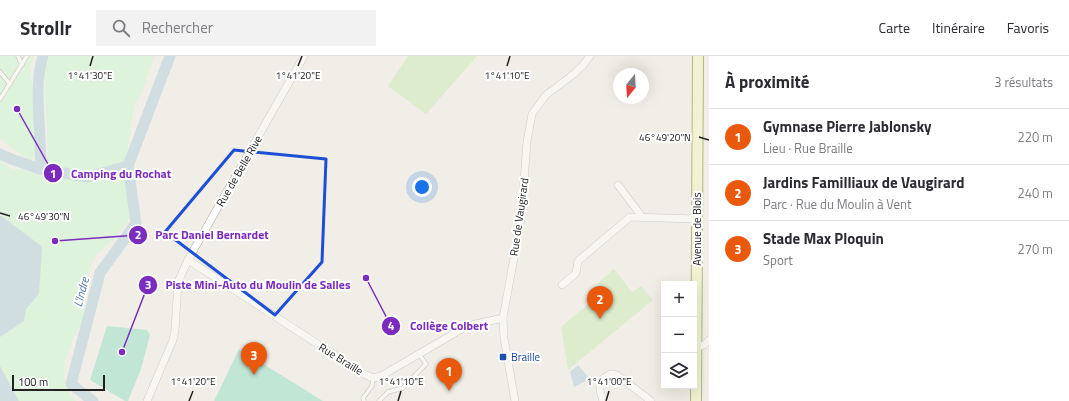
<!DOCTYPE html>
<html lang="fr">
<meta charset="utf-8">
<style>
:root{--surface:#fff;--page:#f2f2f3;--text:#2b2b33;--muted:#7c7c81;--line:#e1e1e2;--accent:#ea580c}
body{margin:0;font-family:"Titillium Web",sans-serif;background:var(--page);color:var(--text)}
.controls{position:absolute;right:12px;bottom:12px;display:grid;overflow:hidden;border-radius:0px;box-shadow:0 4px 16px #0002}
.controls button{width:36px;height:36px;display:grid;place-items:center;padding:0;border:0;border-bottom:1px solid var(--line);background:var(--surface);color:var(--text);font:20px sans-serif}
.compass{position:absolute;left:613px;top:12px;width:36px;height:36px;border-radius:50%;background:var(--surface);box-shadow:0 4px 16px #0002;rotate:198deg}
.scale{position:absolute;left:12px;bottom:10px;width:93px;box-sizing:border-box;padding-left:4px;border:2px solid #202020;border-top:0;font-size:11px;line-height:14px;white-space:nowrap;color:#202020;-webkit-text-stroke:3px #fff;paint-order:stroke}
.you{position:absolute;left:422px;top:131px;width:14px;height:14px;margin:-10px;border:3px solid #fff;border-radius:50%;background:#1a73e8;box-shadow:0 0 0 6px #1a73e833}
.badge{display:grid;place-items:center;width:26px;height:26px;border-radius:50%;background:var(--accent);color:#fff;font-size:13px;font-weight:700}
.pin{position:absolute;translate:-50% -33px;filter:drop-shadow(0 1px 2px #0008)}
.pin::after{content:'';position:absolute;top:21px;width:14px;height:12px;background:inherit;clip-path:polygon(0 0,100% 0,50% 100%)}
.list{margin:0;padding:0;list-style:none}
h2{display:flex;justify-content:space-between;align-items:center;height:52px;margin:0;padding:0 16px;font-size:17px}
h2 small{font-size:13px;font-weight:400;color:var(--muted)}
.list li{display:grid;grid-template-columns:26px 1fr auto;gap:12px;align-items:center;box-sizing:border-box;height:56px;padding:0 16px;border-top:1px solid var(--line)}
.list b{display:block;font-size:15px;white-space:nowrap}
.list p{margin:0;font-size:13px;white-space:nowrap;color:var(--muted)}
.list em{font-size:13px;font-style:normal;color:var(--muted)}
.icon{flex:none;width:22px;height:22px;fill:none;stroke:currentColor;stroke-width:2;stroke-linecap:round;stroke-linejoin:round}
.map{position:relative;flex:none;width:709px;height:345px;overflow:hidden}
header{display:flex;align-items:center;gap:24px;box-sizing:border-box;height:56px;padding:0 20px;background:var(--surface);border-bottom:1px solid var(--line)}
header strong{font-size:19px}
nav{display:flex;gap:22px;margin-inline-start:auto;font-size:14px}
.search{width:280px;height:36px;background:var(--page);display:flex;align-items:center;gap:10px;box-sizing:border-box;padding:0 14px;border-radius:0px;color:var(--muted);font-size:15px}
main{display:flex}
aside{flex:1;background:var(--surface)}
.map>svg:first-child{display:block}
</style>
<header>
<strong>Strollr</strong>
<div class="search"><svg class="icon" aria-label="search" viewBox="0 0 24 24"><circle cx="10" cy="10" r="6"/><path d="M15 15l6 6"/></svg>Rechercher</div>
<nav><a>Carte</a><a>Itinéraire</a><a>Favoris</a></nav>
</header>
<main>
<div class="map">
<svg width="709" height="345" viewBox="0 0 709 345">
<rect width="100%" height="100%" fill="#f0eee6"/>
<g fill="#c5e8af">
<path d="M 408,0 L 477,0 L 426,58 L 388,30 Z"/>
<path d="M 614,213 L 632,236 L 641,230 L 653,244 L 568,314 L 561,271 L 604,235 L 598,227 Z"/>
</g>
<g fill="#c6f8ce">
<path d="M 0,0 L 34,0 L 30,10 L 36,76 L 36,96 L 34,102 L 29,104 L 0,83 Z"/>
<path d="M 49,0 L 154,0 L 141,38 L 134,49 L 124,121 C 130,126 130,133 129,140 C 129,147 131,156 129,162 C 123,180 98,191 91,209 C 85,226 86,244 83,261 C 81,268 78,274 75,280 C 64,302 57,327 76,345 L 0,345 L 0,105 L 12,113 L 27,114 L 42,121 L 48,94 L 45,38 L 46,13 Z"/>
</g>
<g fill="#88dcc3">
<path d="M 107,270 L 147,274 L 150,279 L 141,313 L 128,345 L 125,345 L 90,324 Z"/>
<path d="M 239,293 L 323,345 L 214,345 Z"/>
</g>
<g fill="#a9cbdc">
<path d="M 0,159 L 40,189 L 42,192 L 39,238 L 26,253 L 24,265 L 0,281 Z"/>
<path d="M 578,309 L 590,323 L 574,331 L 570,316 Z"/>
<path d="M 0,310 L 19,345 L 0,345 Z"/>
</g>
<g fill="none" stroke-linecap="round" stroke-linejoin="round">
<g stroke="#a9cbdc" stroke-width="11">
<path d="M 0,98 L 14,104 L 40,113 C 43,77 32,34 43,0"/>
<path d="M 40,113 L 88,121 L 128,110"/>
<path d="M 93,345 L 71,328 L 100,217 L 136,167 L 128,110 L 170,0"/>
</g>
<defs>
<g id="lane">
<path d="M 18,0 L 22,9"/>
<path d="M 0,16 L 10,28"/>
<path d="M 0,43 L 27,0"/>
<path d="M 364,345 L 363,342 L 372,330 L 373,322"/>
<path d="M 379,345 L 388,336 L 403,332 L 426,308 L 419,298"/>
</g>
<g id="street">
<path d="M 618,129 L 643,162"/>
<path d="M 188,204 L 364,318 L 373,322 L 381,320 L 467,270 L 503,262"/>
<path d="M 562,229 L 576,217 L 578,205 L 630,161 L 697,163"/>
<path d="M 697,291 L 704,289 L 709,284"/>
<path d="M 147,345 L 173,284 L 175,274 L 178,226 L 188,204 L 304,0"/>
<path d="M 515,345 L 504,282 L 503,262 L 521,163 L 527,86 L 532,58 L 546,39 L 574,18 L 583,9 L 590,0"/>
<path d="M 603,345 C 599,332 596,324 611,318 L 617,319 L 651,345"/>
</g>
<path id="secondary" d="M 696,345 L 698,0"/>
</defs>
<use href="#lane" stroke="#a4a4a4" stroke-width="5"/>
<use href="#street" stroke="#a4a4a4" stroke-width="8"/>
<use href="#secondary" stroke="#5f7409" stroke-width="12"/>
<use href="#lane" stroke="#fff" stroke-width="3.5"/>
<use href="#street" stroke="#fff" stroke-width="7"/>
<use href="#secondary" stroke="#eff7bd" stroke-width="10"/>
</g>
<path d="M0 0H709V345H0ZM 234,94 L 326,103 L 322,206 L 275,259 L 165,176 Z" fill="#f0eee6" fill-opacity=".55" fill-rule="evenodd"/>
<path fill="none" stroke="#1d4ed8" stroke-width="3" stroke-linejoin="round" d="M 234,94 L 326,103 L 322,206 L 275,259 L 165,176 Z"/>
<path fill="none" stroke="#202020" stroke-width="1.5" d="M 90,10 L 93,0M 298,10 L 302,0M 507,10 L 510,0M 699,81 L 709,84M 0,157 L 10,160M 189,345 L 193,335M 398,345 L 401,335M 606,345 L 609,335"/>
<rect fill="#1a4fb4" stroke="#fff" stroke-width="1.5" x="499" y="297" width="8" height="8" rx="2"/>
<g text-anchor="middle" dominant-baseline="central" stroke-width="4" stroke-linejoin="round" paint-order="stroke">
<g font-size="11" fill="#202020" stroke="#fff">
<text transform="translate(239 115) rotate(-60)">Rue de Belle Rive</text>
<text transform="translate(519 161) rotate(-82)">Rue de Vaugirard</text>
<text transform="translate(697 173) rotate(-90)">Avenue de Blois</text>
<text transform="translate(341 303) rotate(32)">Rue Braille</text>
</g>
<g font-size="11" fill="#164399" stroke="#fff" text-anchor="start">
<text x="511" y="301">Braille</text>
</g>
<g font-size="12" font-style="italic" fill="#4f75ac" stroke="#fff">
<text transform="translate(81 236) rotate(-75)">L'Indre</text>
</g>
</g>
<g font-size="10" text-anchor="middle" fill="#202020" stroke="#fff" stroke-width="4" stroke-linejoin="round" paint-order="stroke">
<text x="90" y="23">1°41'30"E</text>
<text x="298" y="23">1°41'20"E</text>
<text x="507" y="23">1°41'10"E</text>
<text x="665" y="85">46°49'20"N</text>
<text x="44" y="164">46°49'30"N</text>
<text x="193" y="329">1°41'20"E</text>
<text x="401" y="329">1°41'10"E</text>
<text x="609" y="329">1°41'00"E</text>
</g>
<path fill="none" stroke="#7b2cbf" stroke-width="1.5" d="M17 53L53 117M55 185L138 179M122 296L148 229M366 222L391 270"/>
<g fill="#7b2cbf" stroke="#fff" stroke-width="1.5">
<circle cx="17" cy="53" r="4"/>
<circle cx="55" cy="185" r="4"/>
<circle cx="122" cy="296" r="4"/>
<circle cx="366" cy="222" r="4"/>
<circle cx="53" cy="117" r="10"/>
<circle cx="138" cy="179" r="10"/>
<circle cx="148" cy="229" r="10"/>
<circle cx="391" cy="270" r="10"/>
</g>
<g font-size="12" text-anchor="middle" font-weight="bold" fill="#fff">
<text x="53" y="122">1</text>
<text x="138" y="183">2</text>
<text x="148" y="233">3</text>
<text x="391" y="274">4</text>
</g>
<g font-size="12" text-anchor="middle" font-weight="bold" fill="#7b2cbf" stroke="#fff" stroke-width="4" stroke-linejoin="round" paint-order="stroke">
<text x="121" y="122">Camping du Rochat</text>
<text x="212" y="183">Parc Daniel Bernardet</text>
<text x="258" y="233">Piste Mini-Auto du Moulin de Salles</text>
<text x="449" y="274">Collège Colbert</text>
</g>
</svg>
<div class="controls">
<button>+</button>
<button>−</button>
<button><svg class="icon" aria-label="layers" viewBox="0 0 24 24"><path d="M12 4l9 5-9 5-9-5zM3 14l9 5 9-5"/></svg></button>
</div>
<svg class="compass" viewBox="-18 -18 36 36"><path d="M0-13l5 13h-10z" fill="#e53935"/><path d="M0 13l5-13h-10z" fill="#7c7c81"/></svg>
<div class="scale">100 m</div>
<div class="you"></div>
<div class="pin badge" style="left:449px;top:335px">1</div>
<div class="pin badge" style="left:600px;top:263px">2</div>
<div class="pin badge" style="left:254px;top:319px">3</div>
</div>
<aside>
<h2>À proximité<small>3 résultats</small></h2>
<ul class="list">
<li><span class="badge">1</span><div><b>Gymnase Pierre Jablonsky</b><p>Lieu · Rue Braille</p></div><em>220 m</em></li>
<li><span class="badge">2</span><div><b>Jardins Familliaux de Vaugirard</b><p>Parc · Rue du Moulin à Vent</p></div><em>240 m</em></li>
<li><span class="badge">3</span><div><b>Stade Max Ploquin</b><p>Sport</p></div><em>270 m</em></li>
</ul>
</aside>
</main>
